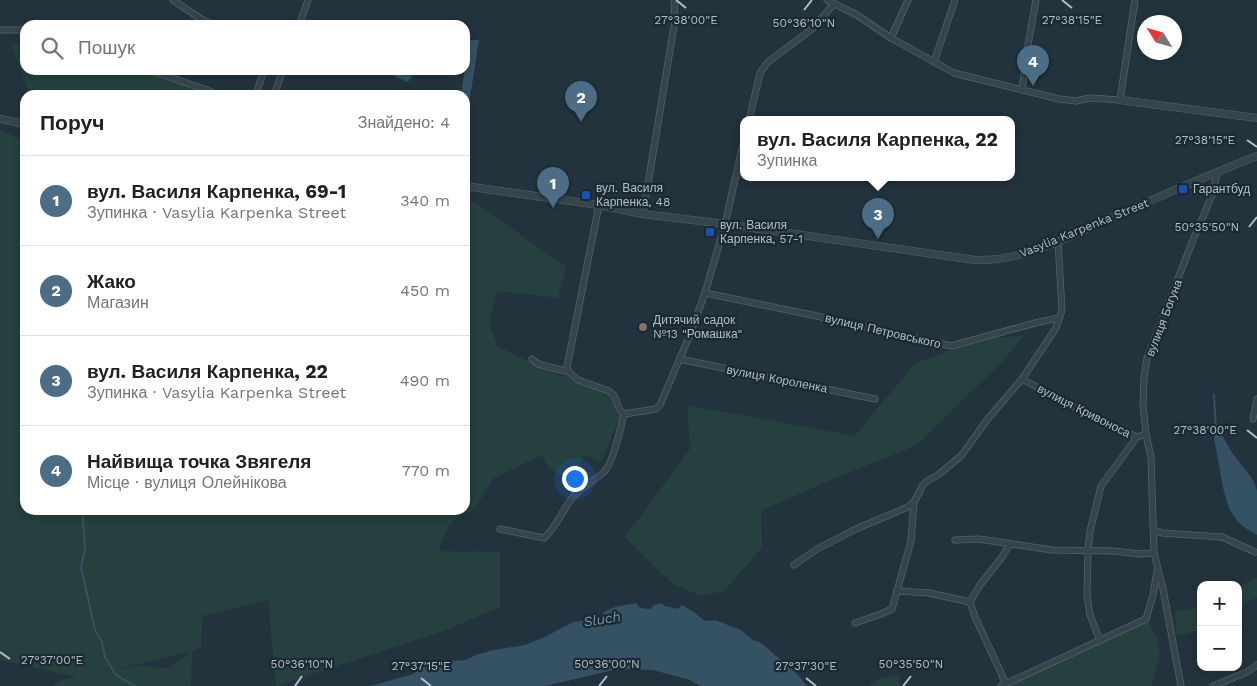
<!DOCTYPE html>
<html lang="uk">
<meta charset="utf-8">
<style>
:root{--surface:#fff;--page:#f2f2f2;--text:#202124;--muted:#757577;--line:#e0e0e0;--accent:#4d6c85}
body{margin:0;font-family:"Work Sans",sans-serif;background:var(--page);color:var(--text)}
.controls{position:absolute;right:15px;bottom:15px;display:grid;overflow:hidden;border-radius:10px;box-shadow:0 2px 8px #0003}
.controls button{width:45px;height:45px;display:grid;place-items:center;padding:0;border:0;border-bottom:1px solid var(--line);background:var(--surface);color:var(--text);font:25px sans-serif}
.compass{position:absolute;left:1137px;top:15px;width:45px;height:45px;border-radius:50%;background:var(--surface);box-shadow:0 2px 8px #0003;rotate:307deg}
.you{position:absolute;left:574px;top:478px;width:18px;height:18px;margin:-12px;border:4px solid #fff;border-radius:50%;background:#1a73e8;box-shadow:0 0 0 8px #1a73e833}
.badge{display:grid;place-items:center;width:32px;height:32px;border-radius:50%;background:var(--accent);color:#fff;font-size:16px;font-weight:700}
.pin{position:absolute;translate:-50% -41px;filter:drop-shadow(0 1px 2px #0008)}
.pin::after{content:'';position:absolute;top:26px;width:18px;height:15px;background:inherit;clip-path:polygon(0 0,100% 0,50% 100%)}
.popup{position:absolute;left:740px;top:116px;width:275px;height:65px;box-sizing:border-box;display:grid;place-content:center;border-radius:10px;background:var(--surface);filter:drop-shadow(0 1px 4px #0005);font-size:16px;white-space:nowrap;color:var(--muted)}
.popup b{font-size:19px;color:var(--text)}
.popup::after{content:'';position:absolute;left:50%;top:100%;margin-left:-10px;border:10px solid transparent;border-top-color:var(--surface)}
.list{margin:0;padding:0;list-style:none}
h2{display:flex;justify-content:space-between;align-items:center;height:65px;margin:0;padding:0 20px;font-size:21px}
h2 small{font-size:16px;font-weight:400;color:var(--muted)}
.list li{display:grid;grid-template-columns:32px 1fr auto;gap:15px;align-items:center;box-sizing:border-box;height:90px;padding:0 20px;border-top:1px solid var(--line)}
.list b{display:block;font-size:19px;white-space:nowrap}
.list p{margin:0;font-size:16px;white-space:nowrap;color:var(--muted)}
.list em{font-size:16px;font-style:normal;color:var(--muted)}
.icon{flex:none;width:28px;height:28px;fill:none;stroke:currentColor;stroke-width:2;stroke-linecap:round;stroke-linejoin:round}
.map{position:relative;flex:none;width:1257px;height:686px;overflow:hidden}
.search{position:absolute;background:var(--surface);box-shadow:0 2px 8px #0003;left:20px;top:20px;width:450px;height:55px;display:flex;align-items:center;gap:12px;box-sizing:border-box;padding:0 18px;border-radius:15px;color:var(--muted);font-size:19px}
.panel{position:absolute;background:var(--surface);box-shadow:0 2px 8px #0003;left:20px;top:90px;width:450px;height:425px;border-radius:15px}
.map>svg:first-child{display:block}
</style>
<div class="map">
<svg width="1257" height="686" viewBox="0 0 1257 686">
<rect width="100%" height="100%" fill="#22333d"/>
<g fill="#25403e" fill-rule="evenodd">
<path d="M 25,43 L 25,70 L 152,70 L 223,91 L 223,95 L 30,95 L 11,45 Z"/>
<path d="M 0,130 L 24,140 L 25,138 L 25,510 L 465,510 L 465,203 L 473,201 L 566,267 L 558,298 L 497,291 L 489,323 L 498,347 L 545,369 L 608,393 L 621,415 L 601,461 L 584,455 L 580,465 L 590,473 L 580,485 L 548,468 L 542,455 L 494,478 L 473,511 C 452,515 444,531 439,551 L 500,552 L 500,607 L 443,631 L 276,686 L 268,600 L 202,616 L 201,648 L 192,651 L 191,686 L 52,686 L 58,681 L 77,677 L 0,660 ZM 192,651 L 169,668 L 161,668 L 139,665 L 93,675 Z"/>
<path d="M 1024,336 L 1001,363 L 915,446 L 840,476 L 761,511 L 762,548 L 724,591 L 701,596 L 673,584 L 625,537 L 690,449 L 687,405 L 855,436 L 914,364 L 982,338 Z"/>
<path d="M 1257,578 L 1257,597 L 1238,608 L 1238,587 Z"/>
<path d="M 1201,606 L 1201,630 L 1176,636 L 1175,612 Z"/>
<path d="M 1148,621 L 1157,639 L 1160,655 L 1151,686 L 1002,686 Z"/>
<path d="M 897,674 L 900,677 L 900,686 L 869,686 L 877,679 Z"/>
</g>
<g fill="#355265">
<path d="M 469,40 L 479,40 L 468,110 L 465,110 L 465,95 L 461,95 Z"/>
<path d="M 383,70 L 416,70 L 408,82 L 400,79 Z"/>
<path d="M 1216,431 L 1218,431 C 1224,437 1227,444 1231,451 C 1239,464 1254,475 1257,491 C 1257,502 1257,523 1257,535 L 1245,528 L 1237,521 L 1229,508 L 1224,492 L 1214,438 Z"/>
<path d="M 636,603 L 640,608 L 650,609 L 654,605 L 661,603 L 665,606 L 678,609 L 682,605 L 694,612 L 705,621 L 715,620 L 741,630 L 753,640 L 760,642 L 796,673 L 807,686 L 700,686 L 690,680 L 653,670 L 618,669 L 545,686 L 370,686 L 413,674 L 423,667 L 451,661 L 466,660 L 476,655 L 493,650 L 525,645 L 543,638 L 573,622 L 590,620 L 602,615 L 604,612 L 615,607 Z"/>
</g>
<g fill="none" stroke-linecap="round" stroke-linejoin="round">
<g stroke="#355265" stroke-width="2">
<path d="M 1214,395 L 1216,429 L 1218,432"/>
<path d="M 83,510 L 83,521 L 85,549 L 81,567 L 95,630 L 102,642 L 105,657 L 116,675 L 135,686"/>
</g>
<defs>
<g id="minor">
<path d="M 173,0 L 201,19 L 215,25"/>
<path d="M 827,0 L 857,15 L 891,38 L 954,73 L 1059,99 L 1076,101 L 1090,98 L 1120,100 L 1135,0"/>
<path d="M 299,25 L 308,0"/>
<path d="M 0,30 L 25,30"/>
<path d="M 891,38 L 908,0"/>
<path d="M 934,62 L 955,0"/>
<path d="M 149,70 L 210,91"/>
<path d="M 1022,90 L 1028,45 L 1036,0"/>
<path d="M 256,95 L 264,70"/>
<path d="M 274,95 L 283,70"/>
<path d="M 749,120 L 760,73 L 768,62 L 812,29 L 834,4"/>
<path d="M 643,214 L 675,20 L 674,0"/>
<path d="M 705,293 L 812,315 L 951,346 L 1039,322 L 1059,318"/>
<path d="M 532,359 L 538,364 L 569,372 L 567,367 L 599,205"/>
<path d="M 679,359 L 875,399"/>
<path d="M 569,372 L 578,380 L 609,391 C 618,398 615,400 619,408 C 620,410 622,412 624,414"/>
<path d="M 1022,379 L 1099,420 L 1137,437 L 1146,434"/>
<path d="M 1253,419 L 1257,399"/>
<path d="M 500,529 L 544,538 C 557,527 562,510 573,497 C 582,487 594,481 604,472 C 613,464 621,427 624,414 L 656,409 L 660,405 L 689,337 L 705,293 L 725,224 L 744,140"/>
<path d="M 1154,530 L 1162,533 L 1222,537 L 1255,552"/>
<path d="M 955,540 L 979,539 L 1052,550 L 1113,551 L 1140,554 L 1154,553"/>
<path d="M 794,565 L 817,549 L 858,528 L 908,507 L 914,502"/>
<path d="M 897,591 L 929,593 L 970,602"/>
<path d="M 855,623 L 881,614 L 892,609 L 911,541 L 914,502 L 923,485 L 927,481 L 938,475 L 961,456 L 987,420 L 1022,379 L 1056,328 L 1062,310 L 1058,241"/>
<path d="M 1100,641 L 1090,615 L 1087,595 L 1088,550 L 1090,531 L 1101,486 L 1137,437"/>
<path d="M 1005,684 L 1002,675 L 975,617 L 970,602 L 980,585 L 1002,557 L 1010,544"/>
<path d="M 1001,686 L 1146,619 L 1153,595 L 1157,571"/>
<path d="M 1181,686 L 1163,589 L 1154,553 L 1151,457 L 1146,434 L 1143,404 L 1144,378 L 1147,358 L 1193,240 L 1213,193 L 1217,172"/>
<path d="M 1213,686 L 1247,672 L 1257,665"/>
</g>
<g id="tertiary">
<path d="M 1120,100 L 1257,118"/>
<path d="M 0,119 L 25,124"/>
<path d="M 465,186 L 599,205 L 643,214 L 725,224 L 975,260 C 1025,262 1071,235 1116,216 C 1163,195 1209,175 1257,156"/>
</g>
</defs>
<use href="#minor" stroke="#54626b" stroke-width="7"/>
<use href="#tertiary" stroke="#54626b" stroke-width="8"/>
<use href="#minor" stroke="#36444d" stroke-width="5.5"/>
<use href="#tertiary" stroke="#36444d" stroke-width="7"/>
</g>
<path fill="none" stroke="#b2bfc9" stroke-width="2" d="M 676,0 L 686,8M 1062,0 L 1072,8M 804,10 L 812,0M 1247,140 L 1257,147M 1249,227 L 1257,217M 1247,430 L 1257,438M 0,652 L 10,659M 421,678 L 431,686M 806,678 L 816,686M 295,686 L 302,676M 599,686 L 607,676M 903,686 L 911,676"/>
<g fill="#1a4fb4" stroke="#1b2932" stroke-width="2">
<rect x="1178" y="184" width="10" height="10" rx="2.5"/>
<rect x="581" y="190" width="10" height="10" rx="2.5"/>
<rect x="705" y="227" width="10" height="10" rx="2.5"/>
</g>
<circle fill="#8d6e63" stroke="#1b2932" stroke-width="2" cx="643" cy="327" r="5"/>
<g text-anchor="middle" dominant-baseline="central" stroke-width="4.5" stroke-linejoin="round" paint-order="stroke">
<g font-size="12" fill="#b2bfc9" stroke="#1b2932" text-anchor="start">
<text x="596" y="188">вул. Василя<tspan x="596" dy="14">Карпенка, 48</tspan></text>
<text x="1193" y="189">Гарантбуд</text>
<text x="720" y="225">вул. Василя<tspan x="720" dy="14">Карпенка, 57-1</tspan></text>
<text x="653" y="320">Дитячий садок<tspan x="653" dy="14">№13 "Ромашка"</tspan></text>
</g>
<g font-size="12" fill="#b2bfc9" stroke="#1b2932">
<text transform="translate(1084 228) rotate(-22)">Vasylia Karpenka Street</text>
<text transform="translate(1164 318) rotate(-69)">вулиця Богуна</text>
<text transform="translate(883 331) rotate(13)">вулиця Петровського</text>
<text transform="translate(777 379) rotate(11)">вулиця Короленка</text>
<text transform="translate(1084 411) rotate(27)">вулиця Кривоноса</text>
</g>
<g font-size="14" font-style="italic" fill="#7196ad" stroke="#1b2932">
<text transform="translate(602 619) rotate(-9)">Sluch</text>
</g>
</g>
<g font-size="12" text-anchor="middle" fill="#b2bfc9" stroke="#1b2932" stroke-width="4.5" stroke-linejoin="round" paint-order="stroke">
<text x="686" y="24">27°38'00"E</text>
<text x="1072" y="24">27°38'15"E</text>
<text x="804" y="27">50°36'10"N</text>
<text x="1205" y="144">27°38'15"E</text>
<text x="1207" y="231">50°35'50"N</text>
<text x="1205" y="434">27°38'00"E</text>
<text x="52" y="664">27°37'00"E</text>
<text x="302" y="668">50°36'10"N</text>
<text x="607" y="668">50°36'00"N</text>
<text x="911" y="668">50°35'50"N</text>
<text x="421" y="670">27°37'15"E</text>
<text x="806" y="670">27°37'30"E</text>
</g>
</svg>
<div class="controls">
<button>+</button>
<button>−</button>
</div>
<svg class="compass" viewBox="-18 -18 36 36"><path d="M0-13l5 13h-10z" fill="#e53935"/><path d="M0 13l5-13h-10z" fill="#757577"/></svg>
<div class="you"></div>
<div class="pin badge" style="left:553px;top:208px">1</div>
<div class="pin badge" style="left:581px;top:122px">2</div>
<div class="pin badge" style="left:878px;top:239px">3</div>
<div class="popup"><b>вул. Василя Карпенка, 22</b>Зупинка</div>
<div class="pin badge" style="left:1033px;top:86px">4</div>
<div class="search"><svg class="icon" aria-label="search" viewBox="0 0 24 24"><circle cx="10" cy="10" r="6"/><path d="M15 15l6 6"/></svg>Пошук</div>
<section class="panel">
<h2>Поруч<small>Знайдено: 4</small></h2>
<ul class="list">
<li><span class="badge">1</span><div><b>вул. Василя Карпенка, 69-1</b><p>Зупинка · Vasylia Karpenka Street</p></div><em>340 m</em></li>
<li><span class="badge">2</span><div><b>Жако</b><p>Магазин</p></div><em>450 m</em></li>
<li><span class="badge">3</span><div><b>вул. Василя Карпенка, 22</b><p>Зупинка · Vasylia Karpenka Street</p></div><em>490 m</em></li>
<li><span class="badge">4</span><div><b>Найвища точка Звягеля</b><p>Місце · вулиця Олейнікова</p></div><em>770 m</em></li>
</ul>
</section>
</div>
